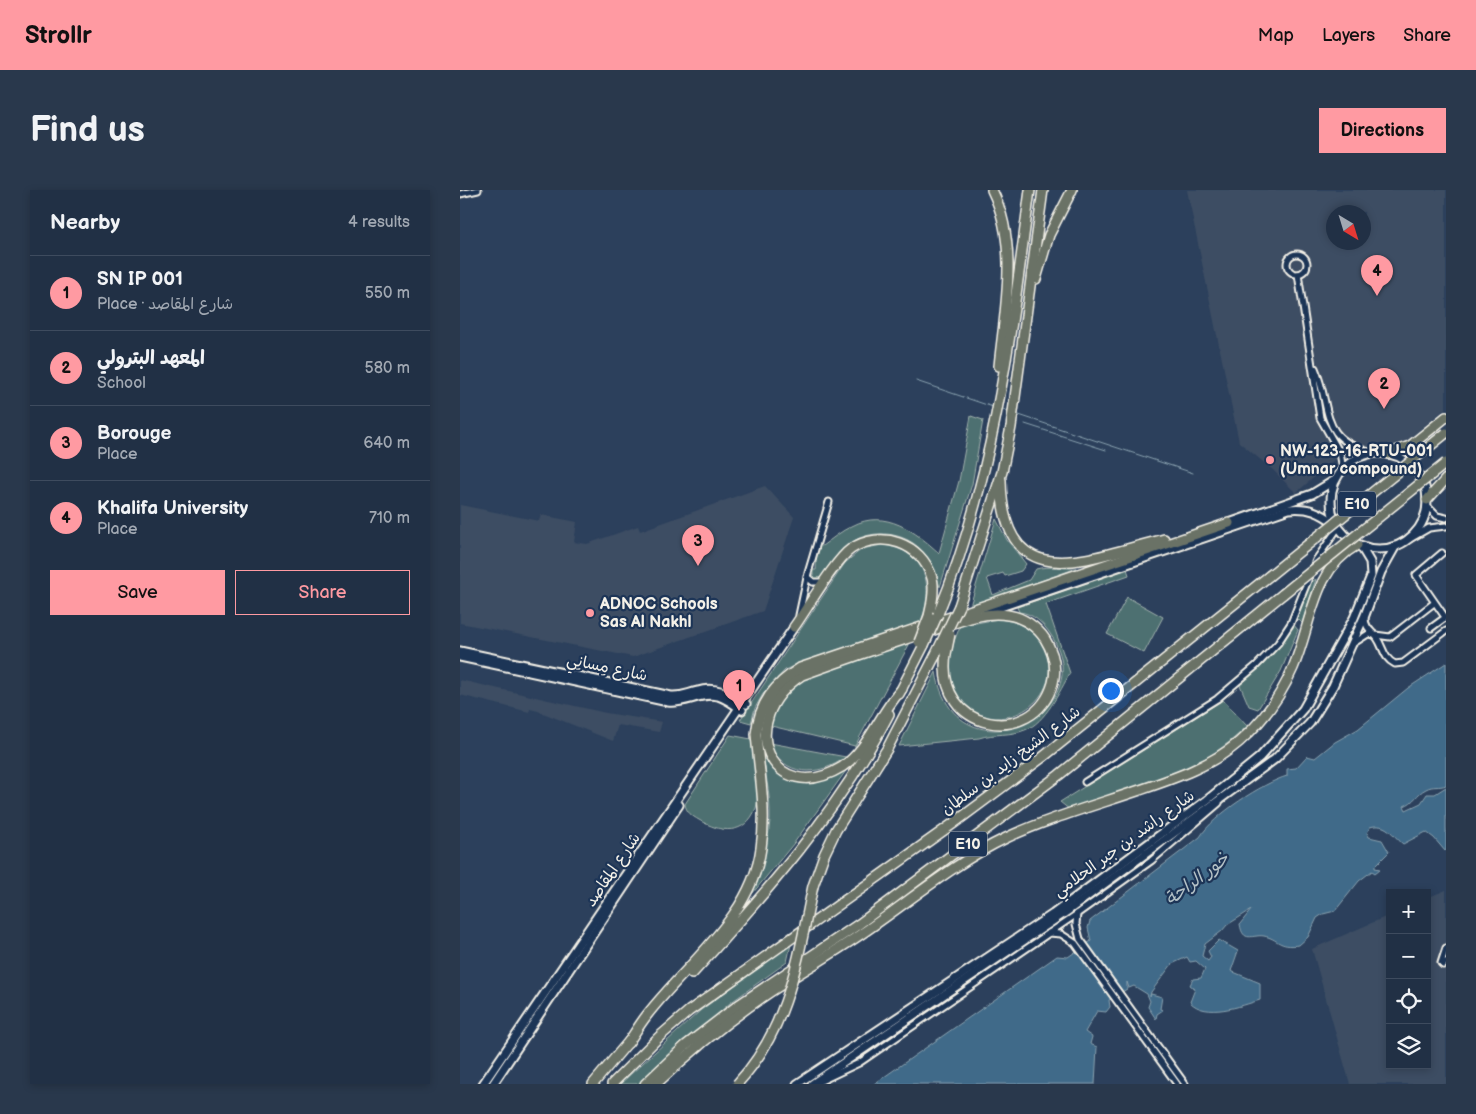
<!DOCTYPE html>
<meta charset="utf-8">
<style>
:root{--surface:#213045;--page:#29384c;--text:#f1f3f6;--muted:#a2a9b3;--line:#3e4b5e;--accent:#ff9aa2}
body{margin:0;font-family:"Balsamiq Sans","Playpen Sans Arabic",sans-serif;background:var(--page);color:var(--text)}
.controls{position:absolute;right:15px;bottom:15px;display:grid;overflow:hidden;border-radius:0px;box-shadow:0 2px 8px #0003}
.controls button{width:45px;height:45px;display:grid;place-items:center;padding:0;border:0;border-bottom:1px solid var(--line);background:var(--surface);color:var(--text);font:25px sans-serif}
.compass{position:absolute;left:866px;top:15px;width:45px;height:45px;border-radius:50%;background:var(--surface);box-shadow:0 2px 8px #0003;rotate:142deg}
.you{position:absolute;left:650px;top:500px;width:18px;height:18px;margin:-12px;border:4px solid #fff;border-radius:50%;background:#1a73e8;box-shadow:0 0 0 8px #1a73e833}
.badge{display:grid;place-items:center;width:32px;height:32px;border-radius:50%;background:var(--accent);color:#111;font-size:16px;font-weight:700}
.pin{position:absolute;translate:-50% -41px;filter:drop-shadow(0 1px 2px #0008)}
.pin::after{content:'';position:absolute;top:26px;width:18px;height:15px;background:inherit;clip-path:polygon(0 0,100% 0,50% 100%)}
.list{margin:0;padding:0;list-style:none}
h2{display:flex;justify-content:space-between;align-items:center;height:65px;margin:0;padding:0 20px;font-size:21px}
h2 small{font-size:16px;font-weight:400;color:var(--muted)}
.list li{display:grid;grid-template-columns:32px 1fr auto;gap:15px;align-items:center;box-sizing:border-box;height:75px;padding:0 20px;border-top:1px solid var(--line)}
.list b{display:block;font-size:19px;white-space:nowrap}
.list p{margin:0;font-size:16px;white-space:nowrap;color:var(--muted)}
.list em{font-size:16px;font-style:normal;color:var(--muted)}
.actions{display:flex;gap:10px;padding:15px 20px}
.actions a{flex:1;padding:11px 0;border:1px solid var(--accent);border-radius:0px;text-align:center;font-size:18px;color:var(--accent)}
.actions .main{background:var(--accent);color:#111}
.icon{flex:none;width:28px;height:28px;fill:none;stroke:currentColor;stroke-width:2;stroke-linecap:round;stroke-linejoin:round}
.map{position:relative;flex:none;width:986px;height:894px;overflow:hidden;border-radius:0px}
header{display:flex;align-items:center;gap:30px;box-sizing:border-box;height:70px;padding:0 25px;background:var(--accent);color:#111}
header strong{font-size:24px}
nav{display:flex;gap:28px;margin-inline-start:auto;font-size:18px}
.intro{display:flex;align-items:center;justify-content:space-between;box-sizing:border-box;height:120px;padding:0 30px}
h1{margin:0;font-size:35px}
.button{padding:12px 22px;border-radius:0px;background:var(--accent);color:#111;font-size:18px;font-weight:700}
main{display:flex;gap:30px;padding:0 30px}
aside{flex:1;background:var(--surface);border-radius:0px;box-shadow:0 2px 8px #0003}
.map>svg:first-child{display:block}
</style>
<header>
<strong>Strollr</strong>
<nav><a>Map</a><a>Layers</a><a>Share</a></nav>
</header>
<div class="intro"><h1>Find us</h1><a class="button">Directions</a></div>
<main>
<aside>
<h2>Nearby<small>4 results</small></h2>
<ul class="list">
<li><span class="badge">1</span><div><b>SN IP 001</b><p>Place · شارع المقاصد</p></div><em>550 m</em></li>
<li><span class="badge">2</span><div><b>المعهد البترولي</b><p>School</p></div><em>580 m</em></li>
<li><span class="badge">3</span><div><b>Borouge</b><p>Place</p></div><em>640 m</em></li>
<li><span class="badge">4</span><div><b>Khalifa University</b><p>Place</p></div><em>710 m</em></li>
</ul>
<div class="actions"><a class="main">Save</a><a>Share</a></div>
</aside>
<div class="map">
<svg width="986" height="894" viewBox="0 0 986 894">
<rect width="100%" height="100%" fill="#2c405c"/>
<filter id="ink" filterUnits="userSpaceOnUse"><feTurbulence type="fractalNoise" baseFrequency=".02" numOctaves="2"/><feDisplacementMap in="SourceGraphic" scale="10" xChannelSelector="R" yChannelSelector="G"/><feConvolveMatrix kernelMatrix="1 2 1 2 8 2 1 2 1" color-interpolation-filters="sRGB"/></filter>
<g filter="url(#ink)">
<g fill="#3d4d63" fill-rule="evenodd">
<path d="M 727,0 L 986,0 L 986,218 L 941,255 L 912,259 L 898,256 L 875,269 L 836,303 L 813,280 L 779,252 ZM 874,22 L 904,22 L 904,52 L 874,52 Z"/>
<path d="M 305,296 L 334,327 L 303,421 L 173,467 L 0,433 L 0,315 L 79,331 L 81,325 L 117,332 L 114,352 L 127,354 L 178,336 L 180,341 Z"/>
<path d="M 0,490 L 146,523 L 202,532 L 199,542 L 158,535 L 153,551 L 78,521 L 70,519 L 69,522 L 0,505 Z"/>
<path d="M 986,700 L 986,894 L 890,894 L 852,759 L 930,725 L 930,875 L 967,875 L 967,708 Z"/>
</g>
<g fill="#4d7071" stroke="#a0b0ac">
<path d="M 511,226 L 523,230 L 512,294 L 480,397 C 476,385 472,373 463,362 C 446,341 408,337 387,356 C 377,365 369,386 357,390 L 353,387 L 353,380 L 356,380 L 357,355 L 362,356 C 372,349 381,341 392,336 C 425,318 456,342 479,363 L 499,291 Z"/>
<path d="M 536,329 L 547,350 L 566,374 L 561,381 L 545,386 L 543,383 L 527,388 L 533,405 L 569,390 L 576,379 C 589,375 604,379 617,378 L 510,416 Z"/>
<path d="M 422,355 C 467,360 475,397 460,434 L 337,474 L 325,480 L 303,504 L 295,518 L 291,533 L 280,530 L 385,373 L 402,359 Z"/>
<path d="M 667,379 L 669,385 L 586,414 L 610,483 C 600,501 585,533 565,540 C 551,546 534,543 519,548 L 439,556 L 476,482 C 494,592 644,526 591,445 C 584,434 573,423 559,422 L 557,417 Z"/>
<path d="M 856,389 L 842,433 L 836,427 L 850,393 Z"/>
<path d="M 667,407 L 703,427 L 684,463 L 647,444 Z"/>
<path d="M 538,429 C 559,431 575,440 584,458 C 608,507 542,551 504,514 C 493,503 488,489 489,473 C 489,460 496,448 500,436 Z"/>
<path d="M 833,434 L 838,440 L 821,481 L 798,519 L 789,516 L 780,495 L 805,473 Z"/>
<path d="M 451,451 L 395,556 L 307,535 L 314,515 L 343,488 Z"/>
<path d="M 763,510 L 787,536 C 741,584 671,598 610,620 L 600,612 Z"/>
<path d="M 270,545 L 291,549 C 293,566 302,603 296,618 C 285,646 261,643 239,630 C 232,626 226,622 225,614 Z"/>
<path d="M 301,553 C 315,598 351,604 388,578 L 334,653 L 283,715 C 296,688 308,661 310,630 C 311,605 304,578 301,553 Z"/>
<path d="M 310,553 L 386,567 C 359,587 323,588 310,553 Z"/>
<path d="M 331,754 L 327,772 L 270,813 L 179,894 L 160,894 L 241,820 Z"/>
</g>
<path fill="#416b89" stroke="#89a1af" d="M 986,473 L 986,595 C 979,598 973,595 966,599 C 956,604 955,612 944,616 L 946,620 L 961,613 L 967,604 L 975,604 L 986,597 L 986,660 L 985,661 L 974,648 L 966,642 L 943,654 C 932,645 927,632 910,637 L 907,643 L 909,647 L 922,650 L 929,662 L 915,676 L 915,678 L 920,679 L 915,683 L 912,681 L 899,691 L 875,721 L 863,724 L 857,728 L 848,747 L 839,755 C 818,758 819,749 804,746 C 793,744 783,754 780,734 L 791,720 L 767,735 L 762,741 L 745,754 L 742,766 L 748,771 L 751,767 L 748,761 L 759,750 L 778,761 L 771,781 L 800,793 L 800,810 C 781,816 746,829 730,812 L 735,799 L 730,795 L 733,789 L 741,788 L 745,779 L 736,771 L 730,772 L 727,767 L 712,774 L 691,802 L 690,806 L 691,804 L 702,807 L 700,819 L 703,820 L 697,824 L 696,829 L 688,817 L 690,811 L 687,804 L 674,796 L 669,798 L 667,792 L 667,799 L 649,810 L 650,817 L 646,822 L 637,821 L 625,842 L 632,847 L 630,854 L 637,857 L 635,894 L 414,894 L 597,766 L 608,767 L 631,751 L 628,738 L 630,731 L 740,647 C 753,625 803,593 827,586 L 827,579 L 836,578 L 847,566 L 855,568 L 875,552 L 898,539 L 948,498 Z"/>
<g fill="none" stroke-linecap="round" stroke-linejoin="round">
<g stroke="#89a1af" stroke-width="1">
<path d="M 456,191 L 533,217"/>
<path d="M 542,220 L 550,222"/>
<path d="M 556,224 L 733,283"/>
<path d="M 565,234 L 646,260"/>
</g>
<defs>
<g id="street">
<path d="M 0,4 L 18,0"/>
<circle cx="837" cy="74" r="10"/>
<path d="M 838,84 L 860,228 L 880,263 L 883,279"/>
<path d="M 855,178 C 873,220 857,248 913,263"/>
<path d="M 967,316 L 977,326 L 986,328"/>
<path d="M 948,350 L 969,338 L 986,336"/>
<path d="M 982,363 L 956,385 L 985,427"/>
<path d="M 347,387 L 353,392 L 364,392"/>
<path d="M 339,425 L 348,383 L 369,312"/>
<path d="M 905,428 C 905,438 912,441 917,448 C 924,458 923,468 935,474 L 943,473 L 986,441"/>
<path d="M 971,438 L 986,427"/>
<path d="M 894,453 L 908,444 L 930,447 L 974,413"/>
<path d="M 625,592 L 757,509 L 796,476 L 818,453 L 831,433 L 856,370 L 878,338"/>
<path d="M 617,724 L 616,734 L 620,749 L 725,894"/>
<path d="M 589,743 L 601,744 L 615,753 L 717,894"/>
<path d="M 986,758 L 981,773 L 983,775 L 986,772"/>
<path d="M 359,892 L 399,873 L 617,724 L 691,671 L 759,613"/>
</g>
<g id="secondary">
<circle cx="919" cy="311" r="48"/>
<path d="M 769,333 L 852,304 L 875,290"/>
<path d="M 526,422 L 829,319 C 849,317 860,322 876,334"/>
<path d="M 0,461 L 211,506 C 222,507 228,503 238,501 C 256,495 271,505 286,514"/>
<path d="M 0,467 L 208,512 C 226,514 241,502 258,506 C 267,509 275,515 282,520"/>
<path d="M 23,894 L 334,437"/>
<path d="M 33,894 L 219,615"/>
<path d="M 337,894 L 593,724 L 747,610 L 800,567 L 843,519 L 894,428 L 911,386 L 910,372 L 901,357"/>
<path d="M 352,894 L 609,720 L 815,569 L 850,533 L 873,496 L 905,425 L 921,382 L 935,357"/>
</g>
<g id="highway">
<path d="M 532,0 C 559,55 545,117 539,176"/>
<path d="M 576,89 L 589,45 L 612,0"/>
<path d="M 928,264 L 950,256 L 986,227"/>
<path d="M 541,290 C 543,409 628,368 704,349"/>
<path d="M 967,310 L 986,289"/>
<path d="M 499,416 L 542,282 L 551,237 L 583,0"/>
<path d="M 478,424 C 534,289 551,144 570,0"/>
<path d="M 334,437 C 347,419 375,370 391,359 C 421,339 462,353 472,388 C 475,400 472,414 469,426"/>
<path d="M 442,499 C 420,522 409,559 382,577 C 312,620 272,531 342,485 C 384,470 426,455 468,442 C 493,434 522,420 548,425 C 563,427 577,437 585,449 C 593,462 597,478 593,493 C 574,559 474,542 486,464"/>
<path d="M 439,504 L 464,455"/>
<path d="M 353,696 L 364,665 L 376,640 L 427,559 L 475,466"/>
<path d="M 232,784 C 305,704 378,622 429,524"/>
<path d="M 168,853 C 174,844 180,834 187,825 C 227,773 292,727 301,658 C 307,620 299,582 296,544 C 299,514 314,494 340,478 L 769,333"/>
<path d="M 133,894 L 170,850"/>
<path d="M 152,894 L 199,847 L 229,821 L 494,633 L 583,567 L 809,386"/>
<path d="M 185,894 L 225,856 L 277,816 L 399,734 L 599,585 L 823,404"/>
<path d="M 196,894 C 231,861 267,831 307,804 C 339,783 372,764 404,742 C 448,712 497,671 546,648 C 589,628 636,615 680,600 C 715,588 751,576 779,552 C 802,532 821,506 833,478 C 852,434 852,380 897,355"/>
</g>
</defs>
<use href="#street" stroke="#f4f1e8" stroke-width="9"/>
<use href="#secondary" stroke="#f4f1e8" stroke-width="11"/>
<use href="#highway" stroke="#f4f1e8" stroke-width="12"/>
<use href="#street" stroke="#1d3557" stroke-width="5"/>
<use href="#secondary" stroke="#1d3557" stroke-width="7"/>
<use href="#highway" stroke="#6a7266" stroke-width="9"/>
<defs>
<g id="highway-bridge">
<path d="M 809,386 L 986,243"/>
<path d="M 823,404 L 986,273"/>
<path d="M 459,452 L 469,426"/>
<path d="M 464,455 L 478,424"/>
<path d="M 486,464 L 490,444"/>
<path d="M 475,466 L 499,416"/>
<path d="M 277,894 C 329,838 338,768 353,696"/>
</g>
</defs>
<use href="#highway-bridge" stroke="#f4f1e8" stroke-width="12" stroke-linecap="butt"/>
<use href="#highway-bridge" stroke="#6a7266" stroke-width="9"/>
</g>
</g>
<g fill="#ff9aa2" stroke="#1d3557" stroke-width="2">
<circle cx="810" cy="270" r="5"/>
<circle cx="130" cy="423" r="5"/>
</g>
<g text-anchor="middle" dominant-baseline="central" stroke-width="4.5" stroke-linejoin="round" paint-order="stroke">
<g fill="#1d3557" stroke="#b4b9bc" stroke-width="1">
<rect x="878" y="301.5" width="38" height="25" rx="4"/>
<rect x="489" y="641.5" width="38" height="25" rx="4"/>
</g>
<g font-size="15" font-weight="bold" fill="#f4f1e8">
<text x="897" y="314">E10</text>
<text x="508" y="654">E10</text>
</g>
<g font-size="16" font-weight="bold" fill="#f4f1e8" stroke="#1d3557" text-anchor="start">
<text x="820" y="261">NW-123-16-RTU-001<tspan x="820" dy="18">(Umnar compound)</tspan></text>
<text x="140" y="414">ADNOC Schools<tspan x="140" dy="18">Sas Al Nakhl</tspan></text>
</g>
<g font-size="16" fill="#f4f1e8" stroke="#1d3557">
<text transform="translate(147 478) rotate(12)">شارع مِسانِي</text>
<text transform="translate(551 571) rotate(-37)">شارع الشيخ زايد بن سلطان</text>
<text transform="translate(664 654) rotate(-36)">شارع راشد بن جبر الحلامي</text>
<text transform="translate(153 680) rotate(-56)">شارع المقاصد</text>
</g>
<g font-size="18" font-style="italic" fill="#b5c2c7" stroke="#1d3557">
<text transform="translate(737 689) rotate(-37)">خور الراحة</text>
</g>
</g>
</svg>
<div class="controls">
<button>+</button>
<button>−</button>
<button><svg class="icon" aria-label="locate" viewBox="0 0 24 24"><circle cx="12" cy="12" r="6"/><path d="M12 2v4M12 18v4M2 12h4M18 12h4"/></svg></button>
<button><svg class="icon" aria-label="layers" viewBox="0 0 24 24"><path d="M12 4l9 5-9 5-9-5zM3 14l9 5 9-5"/></svg></button>
</div>
<svg class="compass" viewBox="-18 -18 36 36"><path d="M0-13l5 13h-10z" fill="#e53935"/><path d="M0 13l5-13h-10z" fill="#a2a9b3"/></svg>
<div class="you"></div>
<div class="pin badge" style="left:279px;top:521px">1</div>
<div class="pin badge" style="left:924px;top:219px">2</div>
<div class="pin badge" style="left:238px;top:376px">3</div>
<div class="pin badge" style="left:917px;top:106px">4</div>
</div>
</main>
